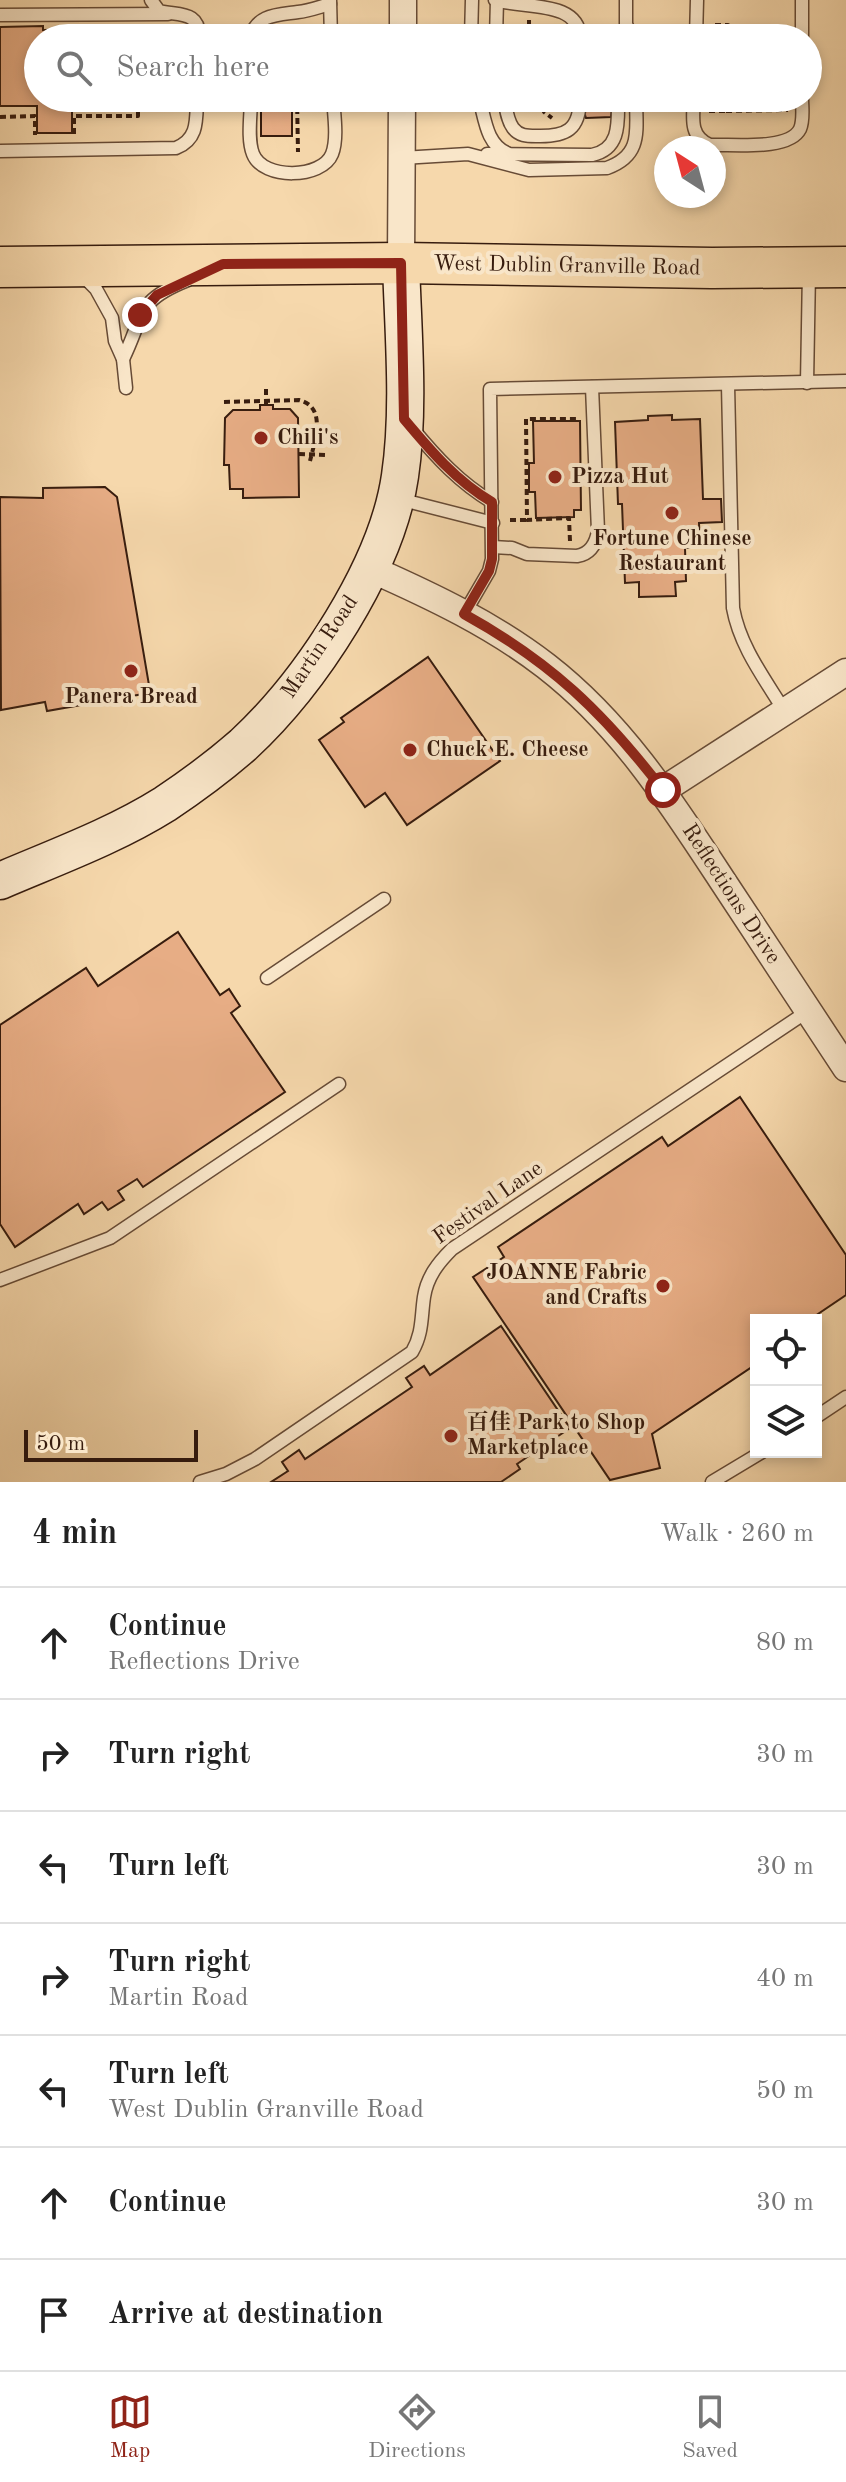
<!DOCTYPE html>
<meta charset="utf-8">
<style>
:root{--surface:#fff;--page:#f2f2f2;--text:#222;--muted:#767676;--line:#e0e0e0;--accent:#8f2418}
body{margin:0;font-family:"Old Standard TT","Noto Serif SC",serif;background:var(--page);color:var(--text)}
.controls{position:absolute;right:24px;bottom:24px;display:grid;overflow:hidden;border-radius:0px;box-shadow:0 4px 12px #0003}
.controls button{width:72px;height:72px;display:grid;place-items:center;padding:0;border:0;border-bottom:2px solid var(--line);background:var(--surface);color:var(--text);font:40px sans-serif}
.compass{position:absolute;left:654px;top:136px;width:72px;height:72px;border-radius:50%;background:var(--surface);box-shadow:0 4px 12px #0003;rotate:324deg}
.scale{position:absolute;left:24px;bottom:20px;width:174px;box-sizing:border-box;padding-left:8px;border:4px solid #371c0e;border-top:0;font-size:22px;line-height:28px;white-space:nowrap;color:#371c0e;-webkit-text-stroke:6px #f9e6c9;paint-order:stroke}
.stop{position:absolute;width:24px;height:24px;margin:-18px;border:6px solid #8f2418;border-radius:50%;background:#fff}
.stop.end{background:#8f2418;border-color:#fff;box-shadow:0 2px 8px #0008}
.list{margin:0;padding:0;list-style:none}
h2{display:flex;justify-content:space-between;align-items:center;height:104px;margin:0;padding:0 32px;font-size:34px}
h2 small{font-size:26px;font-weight:400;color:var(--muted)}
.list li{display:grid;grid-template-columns:52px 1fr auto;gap:24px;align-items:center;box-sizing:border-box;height:112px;padding:0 32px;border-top:2px solid var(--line)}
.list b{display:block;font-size:30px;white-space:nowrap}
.list p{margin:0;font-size:26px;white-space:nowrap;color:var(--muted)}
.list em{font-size:26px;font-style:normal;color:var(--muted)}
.icon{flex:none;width:44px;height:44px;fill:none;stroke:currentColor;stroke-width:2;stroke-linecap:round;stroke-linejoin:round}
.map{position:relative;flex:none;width:846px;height:1482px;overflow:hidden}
.search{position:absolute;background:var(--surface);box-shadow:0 4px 12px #0003;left:24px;right:24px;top:24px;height:88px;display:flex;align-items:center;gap:20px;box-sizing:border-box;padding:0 28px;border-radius:44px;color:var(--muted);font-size:30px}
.sheet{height:888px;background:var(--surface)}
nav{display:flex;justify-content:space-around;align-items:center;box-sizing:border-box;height:112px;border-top:2px solid var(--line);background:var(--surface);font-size:22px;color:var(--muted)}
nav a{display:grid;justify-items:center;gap:4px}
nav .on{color:var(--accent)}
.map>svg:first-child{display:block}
</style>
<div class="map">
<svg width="846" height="1482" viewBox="0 0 846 1482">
<rect width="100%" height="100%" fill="#f6d8ac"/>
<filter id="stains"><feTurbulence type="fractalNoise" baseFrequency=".0025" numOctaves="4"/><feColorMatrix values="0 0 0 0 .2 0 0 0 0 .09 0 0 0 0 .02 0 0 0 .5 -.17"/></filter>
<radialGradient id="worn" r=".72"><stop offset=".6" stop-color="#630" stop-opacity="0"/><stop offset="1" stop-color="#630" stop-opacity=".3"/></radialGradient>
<g fill="#e7ad85" stroke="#371c0e" stroke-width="2">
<path d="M 108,25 L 135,25 L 135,38 L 38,38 L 38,98 L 135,98 L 135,107 L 72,107 L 72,133 L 37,133 L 37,106 L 0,106 L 0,27 L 43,26 L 43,30 L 108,29 Z"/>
<path d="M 784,33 L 783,38 L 731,38 L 731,34 Z"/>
<rect x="261" y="98" width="31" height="38"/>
<path d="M 567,98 L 630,98 L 630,107 L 612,109 L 611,117 L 586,118 L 583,109 L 568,109 Z"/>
<path d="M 729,98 L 785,98 L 785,102 L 780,108 L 734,109 L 729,103 Z"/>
<path d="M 260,405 L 273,405 L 273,409 L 290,409 L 298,418 L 299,497 L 243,498 L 243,489 L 230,489 L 229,465 L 224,465 L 225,418 L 233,410 L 260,410 Z"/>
<path d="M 672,415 L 672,420 L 700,419 L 703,499 L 721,499 L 722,522 L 699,523 L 700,547 L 685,548 L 686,581 L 675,582 L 676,596 L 639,597 L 639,582 L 625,583 L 622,504 L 618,504 L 615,422 L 648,420 L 648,416 Z"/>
<path d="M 533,421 L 580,421 L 581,510 L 574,510 L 574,517 L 536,518 L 535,492 L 529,492 L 529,463 L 534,463 Z"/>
<path d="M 105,487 L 117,497 L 149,685 L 143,694 L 47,711 L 45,702 L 1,710 L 0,497 L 43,498 L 43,488 Z"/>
<path d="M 428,657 L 500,761 L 407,825 L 385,793 L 365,807 L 319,740 L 344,722 L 341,718 Z"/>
<path d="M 178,932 L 220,995 L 229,989 L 240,1006 L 231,1013 L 285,1092 L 143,1187 L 137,1179 L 118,1191 L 124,1200 L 108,1210 L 102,1202 L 84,1214 L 78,1204 L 15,1247 L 0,1224 L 0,1025 L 86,968 L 98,986 Z"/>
<path d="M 740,1097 L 846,1255 L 846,1295 L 809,1320 L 756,1320 L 756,1373 L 752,1367 L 652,1434 L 660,1468 L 610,1480 L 473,1277 L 504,1257 L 498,1247 L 662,1137 L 668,1146 Z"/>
<path d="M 501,1326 L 570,1428 L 517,1464 L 520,1469 L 501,1482 L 271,1482 L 288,1471 L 282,1462 L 299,1450 L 305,1459 L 412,1387 L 406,1378 L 424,1366 L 430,1375 Z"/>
</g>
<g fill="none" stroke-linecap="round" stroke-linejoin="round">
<defs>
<g id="lane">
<path d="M 151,0 L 159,11 C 178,16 200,10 199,38"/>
<path d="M 330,0 L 331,38"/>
<path d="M 495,0 C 525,9 579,0 580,38"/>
<path d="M 626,0 L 626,24 L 632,38"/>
<path d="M 802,0 L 802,38"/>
<path d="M 0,15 L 168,14"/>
<path d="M 250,38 C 257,14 277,15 298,12 C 309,11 319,7 330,4"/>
<path d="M 471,38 L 472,0"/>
<path d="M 496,38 L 497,0"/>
<path d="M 696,38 L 697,0"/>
<path d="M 251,98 C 251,115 247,139 253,154 C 263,180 322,179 332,154 C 338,139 334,114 333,98"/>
<path d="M 479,98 C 485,118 486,144 507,153"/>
<path d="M 504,98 C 506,108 507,120 513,128 C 519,136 527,136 536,136 C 566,137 580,130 580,98"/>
<path d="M 694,98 C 693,117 689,137 710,145 C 732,144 789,151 800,129 C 804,120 802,108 802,98"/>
<path d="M 0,151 L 176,148 C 199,139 196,119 197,98"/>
<path d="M 487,154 L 592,155 C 621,149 618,122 618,98"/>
<path d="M 402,158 L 468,154 L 529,170 L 607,168 C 643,155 636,130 636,98"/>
<path d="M 83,276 L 96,289 L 112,318 L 115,341 L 123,359 L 126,388"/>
<path d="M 123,359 C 145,314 135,301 188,280"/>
<path d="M 807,383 L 809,271"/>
<path d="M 728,385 L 733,608 C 740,647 765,679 785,712"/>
<path d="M 413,429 C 436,457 460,483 492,502"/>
<path d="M 399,499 L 493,523"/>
<path d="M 493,547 L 512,548 L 527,554 L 577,556 C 590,554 596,544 598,531 L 592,387"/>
<path d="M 464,614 L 489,571 L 492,559 L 490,389 L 846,381"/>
<path d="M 267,978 L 384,899"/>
<path d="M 0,1280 L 110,1238 L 339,1084"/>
<path d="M 816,1417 L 846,1397"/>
<path d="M 200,1482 L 226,1474 L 255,1459 L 412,1352 C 423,1333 421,1317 424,1297 C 427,1277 438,1263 452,1249 L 808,1011"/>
<path d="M 712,1482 L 762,1452"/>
</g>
<g id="street">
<path d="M 403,38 L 403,0"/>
<path d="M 401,263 L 402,98"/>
<path d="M 371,569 C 432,596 493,625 546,666 C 621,724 671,802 722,880 C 763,943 805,1005 846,1068"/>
<path d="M 663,790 L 846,672"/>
</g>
<path id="secondary" d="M 0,881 C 56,857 114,836 165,804 C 192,786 219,766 243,745 C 310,683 387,567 400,476 C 410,409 403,331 401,263"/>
<path id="primary" d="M 0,267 L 401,263 L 712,268 L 846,267"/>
</defs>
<use href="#lane" stroke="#674b36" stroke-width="15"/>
<use href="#street" stroke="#674b36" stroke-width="29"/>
<use href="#secondary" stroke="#371c0e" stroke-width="39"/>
<use href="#primary" stroke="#371c0e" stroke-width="43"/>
<g stroke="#371c0e" stroke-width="4" stroke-dasharray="6 4" stroke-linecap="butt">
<path d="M 529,20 L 529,38"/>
<path d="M 715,25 L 728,25 L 727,38"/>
<path d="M 297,98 L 298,152"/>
<path d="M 540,98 L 544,112 L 552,118"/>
<path d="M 709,111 L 726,111 L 726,98"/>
<path d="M 726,111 L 788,110"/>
<path d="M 0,117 L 35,116 L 35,135"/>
<path d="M 74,134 L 74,116 L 138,116 L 138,98"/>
<path d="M 224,402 L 299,400 C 327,407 315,440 310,461"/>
<path d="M 266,405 L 266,385"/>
<path d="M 299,454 L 327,455"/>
<path d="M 510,520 L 527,520"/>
<path d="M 570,541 L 569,518 L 527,520 L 526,419 L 576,419"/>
</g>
<use href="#lane" stroke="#f9e6c9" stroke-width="12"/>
<use href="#street" stroke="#f9e6c9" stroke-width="26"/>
<use href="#secondary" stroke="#f9e6c9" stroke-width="36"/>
<use href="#primary" stroke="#f6d8ac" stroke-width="40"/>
</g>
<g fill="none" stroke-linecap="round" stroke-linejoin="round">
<path stroke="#8f2418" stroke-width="10" d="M 140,315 L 157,295 L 223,264 L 401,263 L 404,419 C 430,450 456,481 492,502 L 492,559 L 489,571 L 464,614 C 551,662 603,712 663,790"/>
</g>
<g fill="#8f2418" stroke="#f9e6c9" stroke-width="3">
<circle cx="261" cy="438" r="8"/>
<circle cx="555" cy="477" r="8"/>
<circle cx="672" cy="513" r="8"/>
<circle cx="131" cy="671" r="8"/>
<circle cx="410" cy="750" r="8"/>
<circle cx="663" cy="1286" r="8"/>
<circle cx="451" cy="1436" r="8"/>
</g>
<g text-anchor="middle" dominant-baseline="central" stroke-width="8" stroke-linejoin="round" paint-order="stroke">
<g font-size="22" fill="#371c0e" stroke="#f9e6c9">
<text transform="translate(567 266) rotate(1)">West Dublin Granville Road</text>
<text transform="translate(320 647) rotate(-56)">Martin Road</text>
<text transform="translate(731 894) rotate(57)">Reflections Drive</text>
<text transform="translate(488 1203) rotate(-35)">Festival Lane</text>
</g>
<g font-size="22" font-weight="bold" fill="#371c0e" stroke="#f9e6c9" text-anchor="start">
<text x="277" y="438">Chili's</text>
<text x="571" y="477">Pizza Hut</text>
<text x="672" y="539" text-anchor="middle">Fortune Chinese<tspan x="672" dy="25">Restaurant</tspan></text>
<text x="131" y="697" text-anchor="middle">Panera Bread</text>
<text x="426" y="750">Chuck E. Cheese</text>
<text x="647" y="1273" text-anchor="end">JOANNE Fabric<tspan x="647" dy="25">and Crafts</tspan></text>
<text x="467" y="1423">百佳 Park to Shop<tspan x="467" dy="25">Marketplace</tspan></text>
</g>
</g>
<rect width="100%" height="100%" filter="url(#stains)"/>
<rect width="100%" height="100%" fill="url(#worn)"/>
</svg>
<div class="controls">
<button><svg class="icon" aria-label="locate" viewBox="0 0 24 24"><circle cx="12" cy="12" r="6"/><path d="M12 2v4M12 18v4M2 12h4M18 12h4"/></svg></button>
<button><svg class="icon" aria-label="layers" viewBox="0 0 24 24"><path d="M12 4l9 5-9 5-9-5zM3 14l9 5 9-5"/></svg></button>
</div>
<svg class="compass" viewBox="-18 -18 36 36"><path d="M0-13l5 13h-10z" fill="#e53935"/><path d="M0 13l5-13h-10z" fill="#767676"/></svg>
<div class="scale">50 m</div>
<div class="stop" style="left:663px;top:790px"></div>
<div class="stop end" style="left:140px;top:315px"></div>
<div class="search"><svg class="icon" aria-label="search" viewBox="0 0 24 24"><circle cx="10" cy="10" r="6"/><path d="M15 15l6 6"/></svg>Search here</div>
</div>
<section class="sheet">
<h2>4 min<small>Walk · 260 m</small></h2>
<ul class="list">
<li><svg class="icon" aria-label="ahead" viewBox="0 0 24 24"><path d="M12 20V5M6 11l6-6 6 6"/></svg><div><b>Continue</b><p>Reflections Drive</p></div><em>80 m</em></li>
<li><svg class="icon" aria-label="right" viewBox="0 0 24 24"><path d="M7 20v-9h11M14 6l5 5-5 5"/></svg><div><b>Turn right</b></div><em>30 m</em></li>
<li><svg class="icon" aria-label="left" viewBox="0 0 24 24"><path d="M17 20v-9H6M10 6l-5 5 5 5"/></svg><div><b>Turn left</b></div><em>30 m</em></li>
<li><svg class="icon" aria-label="right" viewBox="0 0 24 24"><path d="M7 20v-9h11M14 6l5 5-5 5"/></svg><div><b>Turn right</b><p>Martin Road</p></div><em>40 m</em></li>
<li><svg class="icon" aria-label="left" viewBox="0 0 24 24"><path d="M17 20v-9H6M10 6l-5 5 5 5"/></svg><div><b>Turn left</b><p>West Dublin Granville Road</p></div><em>50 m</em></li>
<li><svg class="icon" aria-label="ahead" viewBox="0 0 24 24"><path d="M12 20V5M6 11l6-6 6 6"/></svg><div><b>Continue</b></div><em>30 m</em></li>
<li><svg class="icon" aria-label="arrive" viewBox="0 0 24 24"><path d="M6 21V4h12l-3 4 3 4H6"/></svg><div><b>Arrive at destination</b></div></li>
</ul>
</section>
<nav>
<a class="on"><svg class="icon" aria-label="map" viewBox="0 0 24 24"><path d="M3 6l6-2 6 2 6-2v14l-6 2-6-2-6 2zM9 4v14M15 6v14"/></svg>Map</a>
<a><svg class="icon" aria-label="directions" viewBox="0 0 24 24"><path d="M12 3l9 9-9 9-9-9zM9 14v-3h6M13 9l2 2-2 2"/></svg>Directions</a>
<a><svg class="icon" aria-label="saved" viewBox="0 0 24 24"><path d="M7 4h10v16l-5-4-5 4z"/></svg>Saved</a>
</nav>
